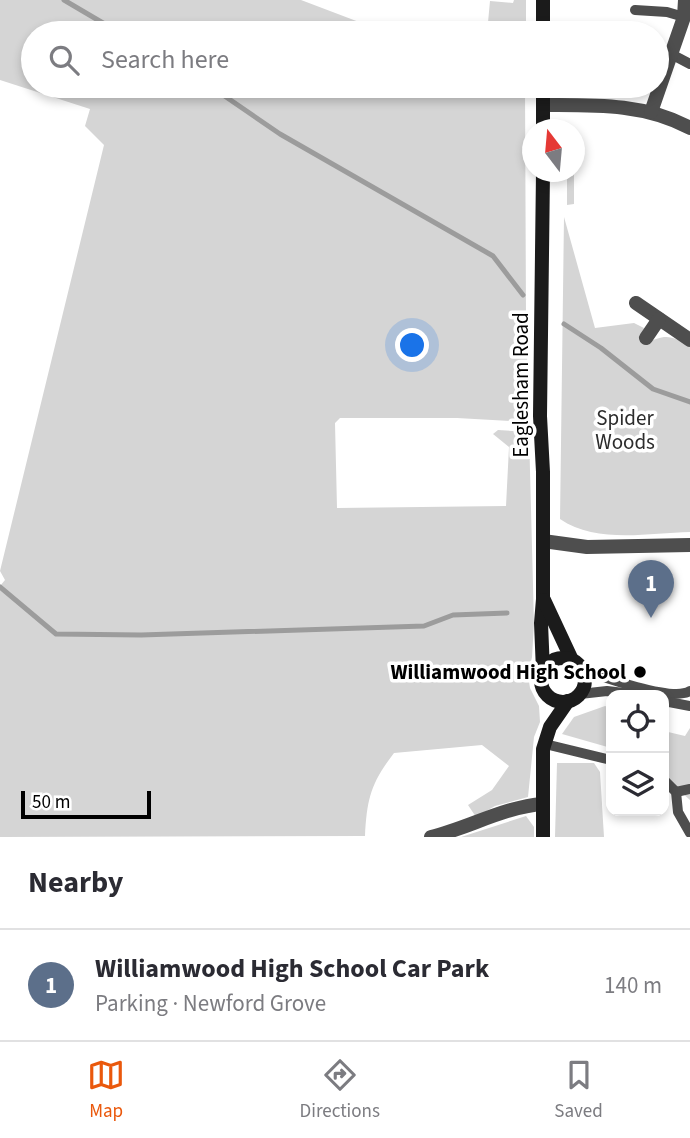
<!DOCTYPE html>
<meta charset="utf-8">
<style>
:root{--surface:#fff;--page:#f2f2f3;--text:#2b2b33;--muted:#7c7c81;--line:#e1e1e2;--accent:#ea580c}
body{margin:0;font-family:"Source Sans 3",sans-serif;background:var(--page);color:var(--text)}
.controls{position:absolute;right:21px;bottom:21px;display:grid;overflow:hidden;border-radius:14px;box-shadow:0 4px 10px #0003}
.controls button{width:63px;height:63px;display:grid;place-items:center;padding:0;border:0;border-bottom:2px solid var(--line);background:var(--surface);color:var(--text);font:35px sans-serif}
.compass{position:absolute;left:522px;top:119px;width:63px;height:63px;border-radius:50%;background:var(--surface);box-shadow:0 4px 10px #0003;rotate:344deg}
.scale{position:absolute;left:21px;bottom:18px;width:130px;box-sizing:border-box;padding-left:7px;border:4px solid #000;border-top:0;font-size:19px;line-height:24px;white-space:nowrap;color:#000;-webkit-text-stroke:5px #fff;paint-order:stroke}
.you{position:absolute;left:413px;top:346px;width:24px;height:24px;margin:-18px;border:5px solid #fff;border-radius:50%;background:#1a73e8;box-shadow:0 0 0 10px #1a73e833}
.badge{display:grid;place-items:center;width:46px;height:46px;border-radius:50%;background:var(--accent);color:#fff;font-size:23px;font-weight:700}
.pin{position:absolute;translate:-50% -58px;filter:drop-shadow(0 2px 4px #0008)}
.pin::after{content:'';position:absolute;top:37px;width:24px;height:21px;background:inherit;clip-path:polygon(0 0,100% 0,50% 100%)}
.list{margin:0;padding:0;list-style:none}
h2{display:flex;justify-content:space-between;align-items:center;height:91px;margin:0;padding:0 28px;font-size:30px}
h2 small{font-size:23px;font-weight:400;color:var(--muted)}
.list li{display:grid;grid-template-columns:46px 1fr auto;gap:21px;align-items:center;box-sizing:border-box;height:112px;padding:0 28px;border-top:2px solid var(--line)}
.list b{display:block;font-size:26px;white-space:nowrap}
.list p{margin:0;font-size:23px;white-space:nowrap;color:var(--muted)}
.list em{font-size:23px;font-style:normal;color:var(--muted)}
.icon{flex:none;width:38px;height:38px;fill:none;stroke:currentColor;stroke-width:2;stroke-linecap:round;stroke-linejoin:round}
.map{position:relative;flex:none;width:690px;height:837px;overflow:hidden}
.search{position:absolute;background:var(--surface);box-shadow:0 4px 10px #0003;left:21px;right:21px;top:21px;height:77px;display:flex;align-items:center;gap:18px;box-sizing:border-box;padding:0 24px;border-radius:38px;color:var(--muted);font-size:26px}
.sheet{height:203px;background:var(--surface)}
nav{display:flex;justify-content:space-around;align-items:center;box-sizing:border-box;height:98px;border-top:2px solid var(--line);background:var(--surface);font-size:19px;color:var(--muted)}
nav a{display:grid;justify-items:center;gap:4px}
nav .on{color:var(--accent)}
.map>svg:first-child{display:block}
</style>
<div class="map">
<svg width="690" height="837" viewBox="0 0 690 837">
<rect width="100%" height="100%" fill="#fff"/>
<g fill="#d5d5d5">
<path d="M 0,0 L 301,0 L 388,33 L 33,33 L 33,86 L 525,86 L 526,319 L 529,422 L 457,418 L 340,418 L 335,423 L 337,508 L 506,506 L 509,447 L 493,434 L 498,430 L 529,432 L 534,624 L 532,657 L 528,675 L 530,688 L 539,706 L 540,722 L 534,737 L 528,797 L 495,806 L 476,817 L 468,805 L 492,790 L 509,766 L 482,745 L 394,753 C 371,783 367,798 365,836 L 0,837 L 0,586 L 5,580 L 0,571 L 104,145 L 85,126 L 90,109 L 0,80 Z"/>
<path d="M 514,0 L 526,0 L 526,33 L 487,33 L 490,1 L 513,3 Z"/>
<path d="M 567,172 L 574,172 L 574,204 L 567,205 Z"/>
<path d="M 564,217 L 595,328 L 634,323 L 644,328 L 639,338 L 646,344 C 665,333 673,336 690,347 L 690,532 C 648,533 596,544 560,519 Z"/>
<path d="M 605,706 L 611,708 L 611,748 L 562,734 L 574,717 Z"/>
<path d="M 690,728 L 690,800 L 672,784 L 664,785 L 664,731 L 685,736 Z"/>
<path d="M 557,763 L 594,763 L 600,772 L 604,837 L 555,837 Z"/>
<path d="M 526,816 L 534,827 L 534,837 L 461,837 Z"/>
</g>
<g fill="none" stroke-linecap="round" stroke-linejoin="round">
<g stroke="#9c9c9c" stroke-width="5">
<path d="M 64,0 L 120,33"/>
<path d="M 210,86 L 280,134 L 493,256 L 523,295"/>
<path d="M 564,324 L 601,348 L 653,389 L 690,402"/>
<path d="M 0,587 L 56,634 L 141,635 L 424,626 L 453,615 L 507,613"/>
</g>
<g stroke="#4e4e4e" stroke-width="10">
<path d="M 635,10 L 667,12 L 684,17"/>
<path d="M 671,54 L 690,64"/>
<path d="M 581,668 C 601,677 673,702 690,691"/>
<path d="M 580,694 L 607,691 L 641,695"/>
<path d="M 664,701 L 690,706"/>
<path d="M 545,744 L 611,760"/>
<path d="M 664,780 L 676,792 L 678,812 L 690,833"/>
<path d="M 676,792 L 690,789"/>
</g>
<g stroke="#4e4e4e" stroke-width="14">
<path d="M 543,105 C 593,105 645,103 690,128"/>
<path d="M 651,112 L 684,17 L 685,0"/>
<path d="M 636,303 L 690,340"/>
<path d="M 646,338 L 659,319"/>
<path d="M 543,541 L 587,547 L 690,545"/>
<path d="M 431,837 C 469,828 503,807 543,804"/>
</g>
<g stroke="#1b1b1b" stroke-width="14">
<path d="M 543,0 L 543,33"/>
<path d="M 543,130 L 543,86"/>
<path d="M 543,172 L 540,416 L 543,472 L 543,599 L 541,623 L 543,671"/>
<path d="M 544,600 L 572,660"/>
<circle cx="563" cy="680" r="22"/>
<path d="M 543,837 L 543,749 L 550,727 L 568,701"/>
</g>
</g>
<circle fill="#000" stroke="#fff" stroke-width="2.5" cx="640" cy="672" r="7"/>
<g text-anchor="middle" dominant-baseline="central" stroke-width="7" stroke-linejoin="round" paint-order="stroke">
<g font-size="21" fill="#000" stroke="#fff">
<text transform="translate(521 385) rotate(-90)">Eaglesham Road</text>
</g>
<g font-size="21" fill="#2c2c2c" stroke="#fff">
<text x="625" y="418">Spider<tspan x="625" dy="24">Woods</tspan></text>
</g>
<g font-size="21" font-weight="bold" fill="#000" stroke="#fff" text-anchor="end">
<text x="626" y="672">Williamwood High School</text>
</g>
</g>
</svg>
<div class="controls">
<button><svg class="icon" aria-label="locate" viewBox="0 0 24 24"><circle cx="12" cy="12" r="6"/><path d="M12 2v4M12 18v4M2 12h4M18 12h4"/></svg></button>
<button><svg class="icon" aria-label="layers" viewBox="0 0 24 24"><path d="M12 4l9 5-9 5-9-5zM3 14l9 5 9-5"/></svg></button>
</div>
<svg class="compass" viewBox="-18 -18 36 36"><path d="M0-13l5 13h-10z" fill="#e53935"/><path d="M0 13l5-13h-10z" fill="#7c7c81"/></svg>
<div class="scale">50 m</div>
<div class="you"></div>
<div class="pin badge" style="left:651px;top:618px;background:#5c6f8a">1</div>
<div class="search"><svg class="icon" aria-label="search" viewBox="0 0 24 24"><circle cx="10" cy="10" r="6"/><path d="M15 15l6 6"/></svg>Search here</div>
</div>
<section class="sheet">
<h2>Nearby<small></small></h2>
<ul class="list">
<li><span class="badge" style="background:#5c6f8a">1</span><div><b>Williamwood High School Car Park</b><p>Parking · Newford Grove</p></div><em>140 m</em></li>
</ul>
</section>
<nav>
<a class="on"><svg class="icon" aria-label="map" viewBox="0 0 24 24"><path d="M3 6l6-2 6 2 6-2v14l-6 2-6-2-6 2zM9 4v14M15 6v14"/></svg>Map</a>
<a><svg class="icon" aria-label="directions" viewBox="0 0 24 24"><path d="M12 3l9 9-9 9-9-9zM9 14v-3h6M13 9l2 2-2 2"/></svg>Directions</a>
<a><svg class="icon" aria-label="saved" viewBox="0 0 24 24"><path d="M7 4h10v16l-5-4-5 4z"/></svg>Saved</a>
</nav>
